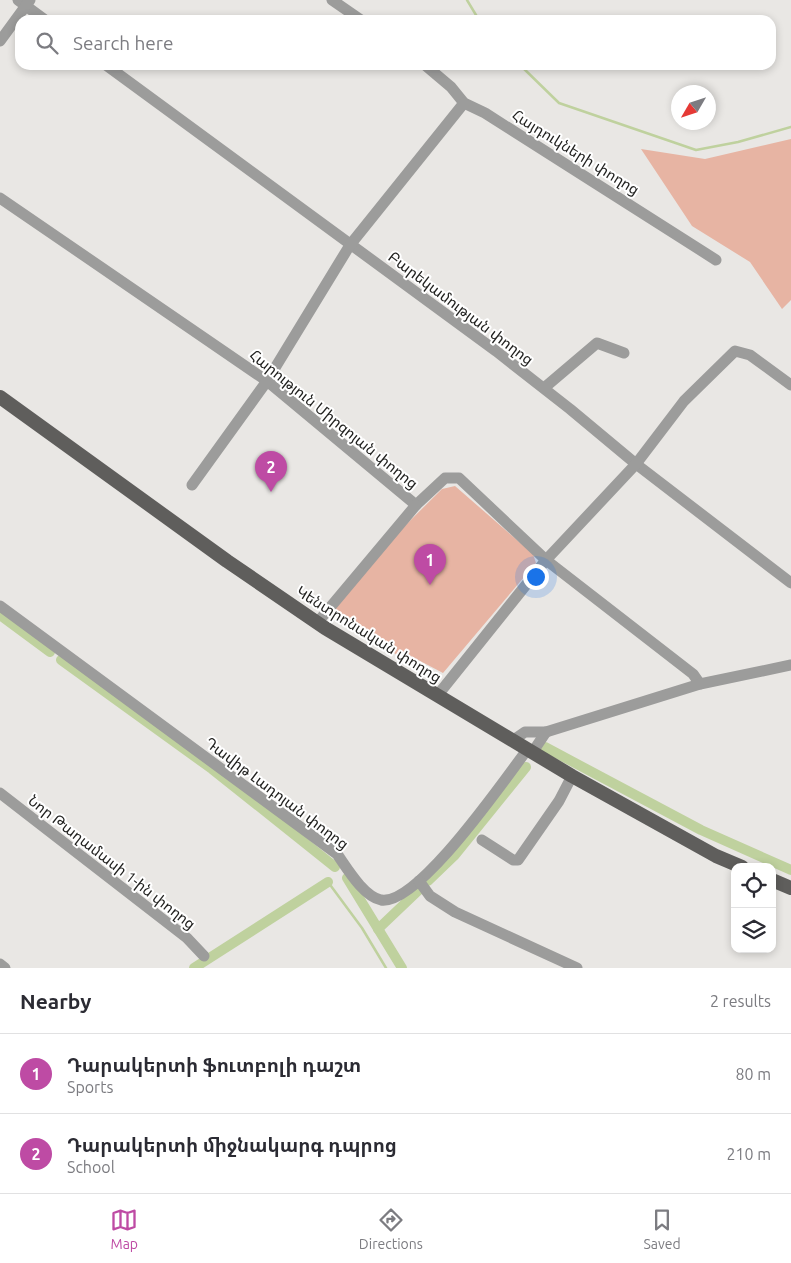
<!DOCTYPE html>
<meta charset="utf-8">
<style>
:root{--surface:#fff;--page:#f2f2f3;--text:#2b2b33;--muted:#7c7c81;--line:#e1e1e2;--accent:#be4ba4}
body{margin:0;font-family:Ubuntu,"Noto Sans Armenian",sans-serif;background:var(--page);color:var(--text)}
.controls{position:absolute;right:15px;bottom:15px;display:grid;overflow:hidden;border-radius:10px;box-shadow:0 2px 8px #0003}
.controls button{width:45px;height:45px;display:grid;place-items:center;padding:0;border:0;border-bottom:1px solid var(--line);background:var(--surface);color:var(--text);font:25px sans-serif}
.compass{position:absolute;left:671px;top:85px;width:45px;height:45px;border-radius:50%;background:var(--surface);box-shadow:0 2px 8px #0003;rotate:231deg}
.you{position:absolute;left:535px;top:576px;width:18px;height:18px;margin:-12px;border:4px solid #fff;border-radius:50%;background:#1a73e8;box-shadow:0 0 0 8px #1a73e833}
.badge{display:grid;place-items:center;width:32px;height:32px;border-radius:50%;background:var(--accent);color:#fff;font-size:16px;font-weight:700}
.pin{position:absolute;translate:-50% -41px;filter:drop-shadow(0 1px 2px #0008)}
.pin::after{content:'';position:absolute;top:26px;width:18px;height:15px;background:inherit;clip-path:polygon(0 0,100% 0,50% 100%)}
.list{margin:0;padding:0;list-style:none}
h2{display:flex;justify-content:space-between;align-items:center;height:65px;margin:0;padding:0 20px;font-size:21px}
h2 small{font-size:16px;font-weight:400;color:var(--muted)}
.list li{display:grid;grid-template-columns:32px 1fr auto;gap:15px;align-items:center;box-sizing:border-box;height:80px;padding:0 20px;border-top:1px solid var(--line)}
.list b{display:block;font-size:19px;white-space:nowrap}
.list p{margin:0;font-size:16px;white-space:nowrap;color:var(--muted)}
.list em{font-size:16px;font-style:normal;color:var(--muted)}
.icon{flex:none;width:28px;height:28px;fill:none;stroke:currentColor;stroke-width:2;stroke-linecap:round;stroke-linejoin:round}
.map{position:relative;flex:none;width:791px;height:968px;overflow:hidden}
.search{position:absolute;background:var(--surface);box-shadow:0 2px 8px #0003;left:15px;right:15px;top:15px;height:55px;display:flex;align-items:center;gap:12px;box-sizing:border-box;padding:0 18px;border-radius:15px;color:var(--muted);font-size:19px}
.sheet{height:225px;background:var(--surface)}
nav{display:flex;justify-content:space-around;align-items:center;box-sizing:border-box;height:70px;border-top:1px solid var(--line);background:var(--surface);font-size:14px;color:var(--muted)}
nav a{display:grid;justify-items:center;gap:2px}
nav .on{color:var(--accent)}
.map>svg:first-child{display:block}
</style>
<div class="map">
<svg width="791" height="968" viewBox="0 0 791 968">
<rect width="100%" height="100%" fill="#e9e7e4"/>
<g fill="#e7b4a3">
<path d="M 791,139 L 791,300 L 782,309 L 750,262 L 692,226 L 641,149 L 705,159 Z"/>
<path d="M 455,486 L 533,554 L 536,563 L 443,673 L 403,652 L 400,657 L 324,606 L 442,489 Z"/>
</g>
<g fill="none" stroke-linecap="round" stroke-linejoin="round">
<g stroke="#bfd19e" stroke-width="2.5">
<path d="M 467,0 L 479,20"/>
<path d="M 520,65 L 559,103 L 696,150 L 738,142 L 791,127"/>
<path d="M 328,882 L 362,928 L 386,968"/>
</g>
<g stroke="#bfd19e" stroke-width="10">
<path d="M 0,615 L 50,652"/>
<path d="M 61,660 L 212,769 L 335,867"/>
<path d="M 545,747 L 701,830 L 791,870"/>
<path d="M 347,878 L 402,968"/>
<path d="M 428,881 L 454,856 L 526,767"/>
<path d="M 378,929 L 420,889"/>
<path d="M 194,968 L 328,882"/>
</g>
<g stroke="#9c9c9b" stroke-width="11">
<path d="M 18,0 L 45,20"/>
<path d="M 332,0 L 361,20"/>
<path d="M 0,41 L 30,0"/>
<path d="M 106,65 L 496,351 L 570,409 L 636,464 L 791,583"/>
<path d="M 425,65 L 451,87 L 464,103 L 485,113 L 716,260"/>
<path d="M 0,198 L 267,381 L 416,505 L 445,478 L 459,478 L 546,560 L 693,674 L 700,684"/>
<path d="M 544,388 L 597,343 L 624,353"/>
<path d="M 192,485 L 267,381 L 350,245 L 464,103"/>
<path d="M 0,606 L 337,854 C 347,868 363,896 381,900 C 418,906 504,780 527,750"/>
<path d="M 317,623 L 416,505"/>
<path d="M 437,696 L 546,560 L 636,464 L 684,401 L 735,351 L 750,355 L 791,385"/>
<path d="M 512,741 L 525,732 L 546,732 L 700,684 L 791,665"/>
<path d="M 532,753 L 546,732"/>
<path d="M 0,793 L 187,938 L 204,956"/>
<path d="M 482,840 L 513,860 L 518,860 L 559,801 L 572,776"/>
<path d="M 419,881 L 430,896 L 455,912 L 577,968"/>
<path d="M 0,964 L 5,968"/>
</g>
<g stroke="#5f5e5c" stroke-width="14">
<path d="M 0,397 L 227,561 L 325,628 L 572,776 L 716,856 L 742,867"/>
<path d="M 772,880 L 791,888"/>
</g>
</g>
<g text-anchor="middle" dominant-baseline="central" stroke-width="4" stroke-linejoin="round" paint-order="stroke">
<g font-size="15" fill="#1f1f1d" stroke="#fff">
<text transform="translate(576 152) rotate(32)">Հայդուկների փողոց</text>
<text transform="translate(461 308) rotate(37)">Բարեկամության փողոց</text>
<text transform="translate(334 419) rotate(39)">Հարություն Միրզոյան փողոց</text>
<text transform="translate(369 634) rotate(32)">Կենտրոնական փողոց</text>
<text transform="translate(277 793) rotate(37)">Դավիթ Լադոյան փողոց</text>
<text transform="translate(112 862) rotate(38)">Նոր Թաղամասի 1-ին փողոց</text>
</g>
</g>
</svg>
<div class="controls">
<button><svg class="icon" aria-label="locate" viewBox="0 0 24 24"><circle cx="12" cy="12" r="6"/><path d="M12 2v4M12 18v4M2 12h4M18 12h4"/></svg></button>
<button><svg class="icon" aria-label="layers" viewBox="0 0 24 24"><path d="M12 4l9 5-9 5-9-5zM3 14l9 5 9-5"/></svg></button>
</div>
<svg class="compass" viewBox="-18 -18 36 36"><path d="M0-13l5 13h-10z" fill="#e53935"/><path d="M0 13l5-13h-10z" fill="#7c7c81"/></svg>
<div class="you"></div>
<div class="pin badge" style="left:430px;top:585px">1</div>
<div class="pin badge" style="left:271px;top:492px">2</div>
<div class="search"><svg class="icon" aria-label="search" viewBox="0 0 24 24"><circle cx="10" cy="10" r="6"/><path d="M15 15l6 6"/></svg>Search here</div>
</div>
<section class="sheet">
<h2>Nearby<small>2 results</small></h2>
<ul class="list">
<li><span class="badge">1</span><div><b>Դարակերտի ֆուտբոլի դաշտ</b><p>Sports</p></div><em>80 m</em></li>
<li><span class="badge">2</span><div><b>Դարակերտի միջնակարգ դպրոց</b><p>School</p></div><em>210 m</em></li>
</ul>
</section>
<nav>
<a class="on"><svg class="icon" aria-label="map" viewBox="0 0 24 24"><path d="M3 6l6-2 6 2 6-2v14l-6 2-6-2-6 2zM9 4v14M15 6v14"/></svg>Map</a>
<a><svg class="icon" aria-label="directions" viewBox="0 0 24 24"><path d="M12 3l9 9-9 9-9-9zM9 14v-3h6M13 9l2 2-2 2"/></svg>Directions</a>
<a><svg class="icon" aria-label="saved" viewBox="0 0 24 24"><path d="M7 4h10v16l-5-4-5 4z"/></svg>Saved</a>
</nav>
